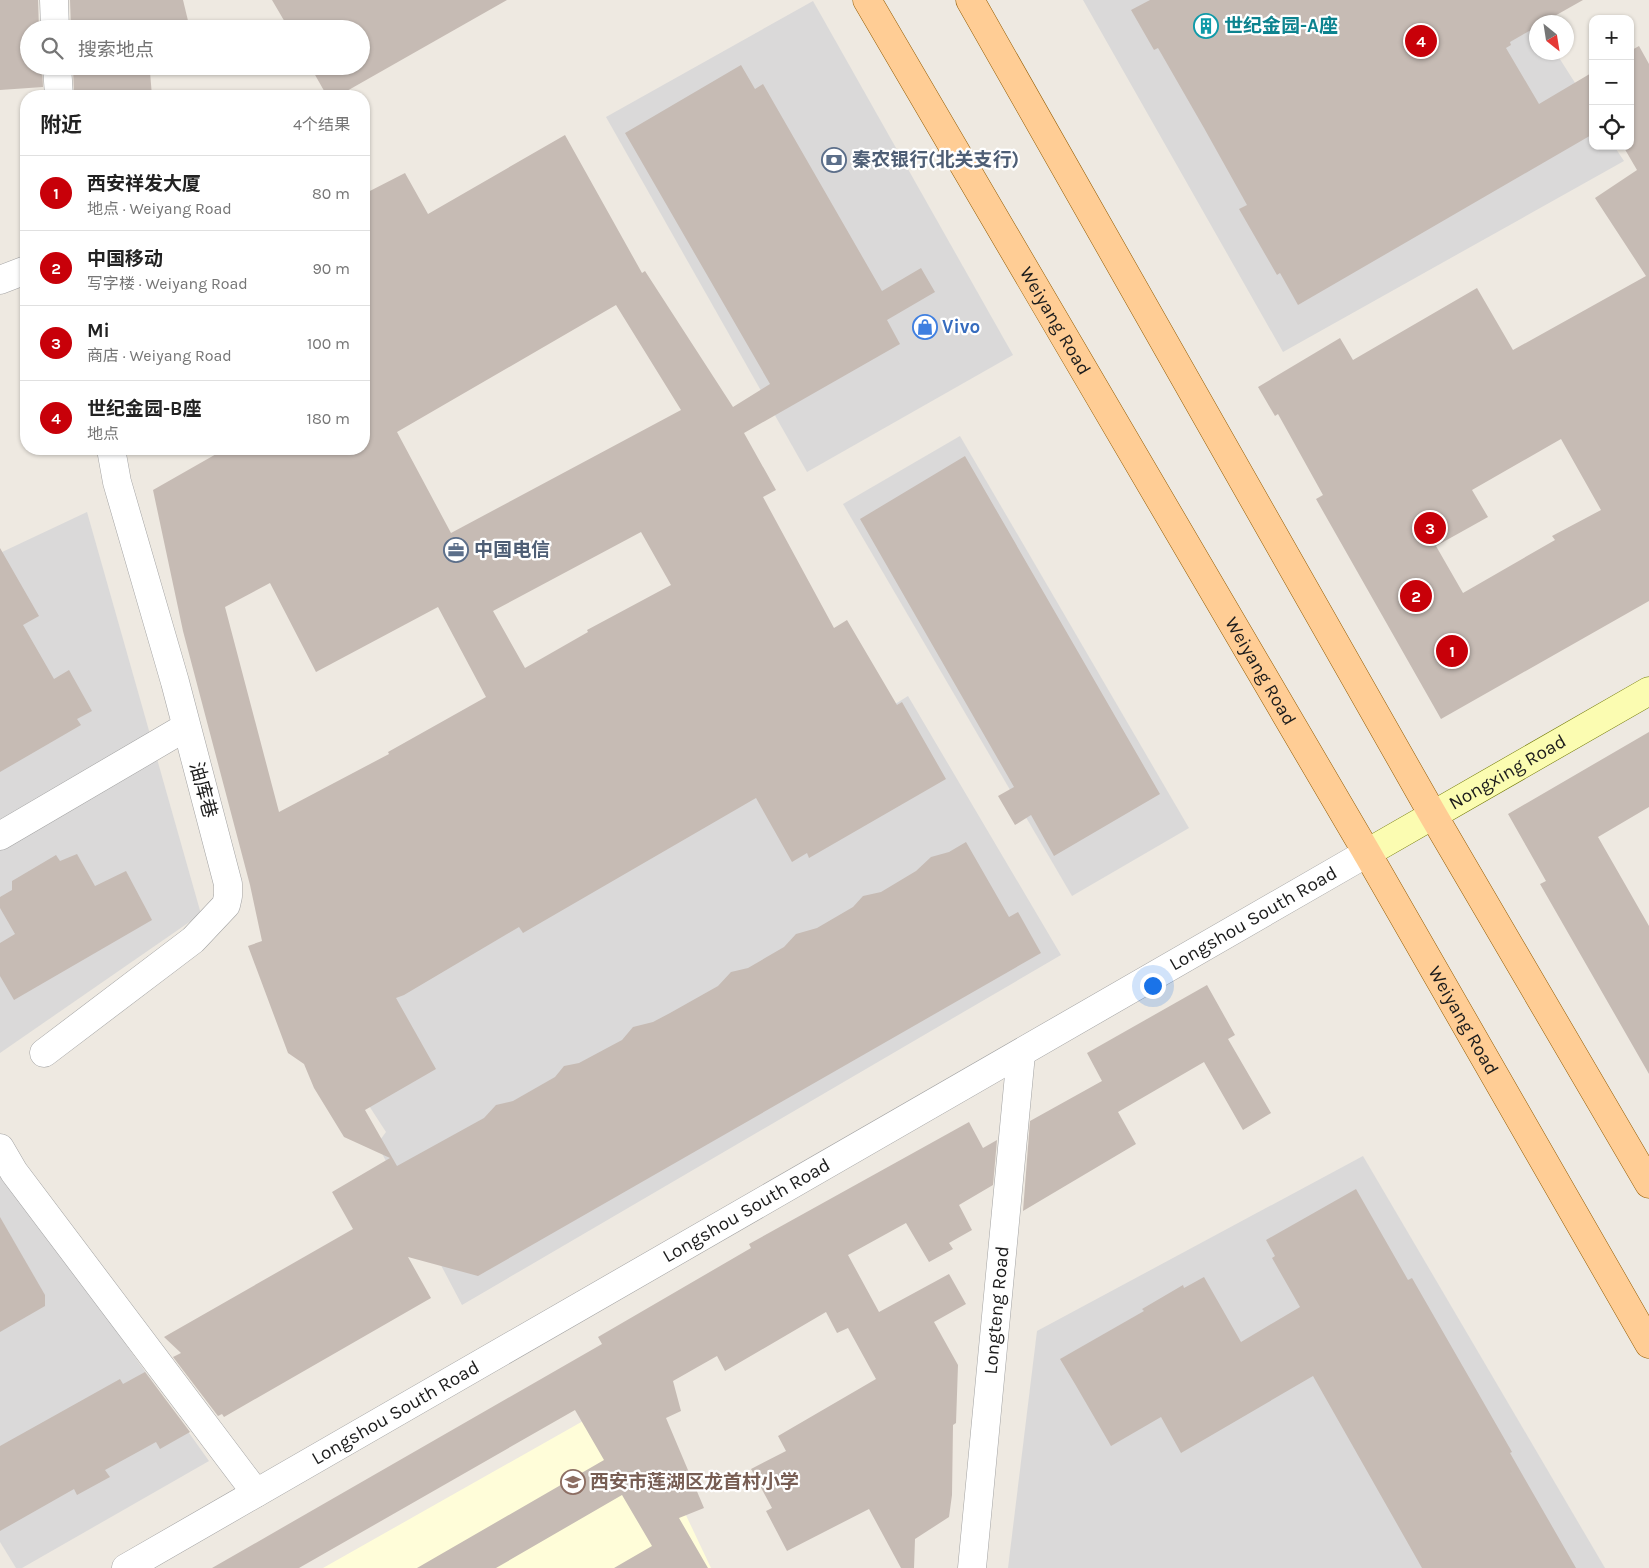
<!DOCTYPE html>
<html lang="zh">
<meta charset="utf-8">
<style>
:root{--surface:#fff;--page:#f6f6f6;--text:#222;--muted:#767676;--line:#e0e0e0;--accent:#c80009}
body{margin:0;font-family:Karla,"Noto Sans SC",sans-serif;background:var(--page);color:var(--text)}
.controls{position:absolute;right:15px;top:15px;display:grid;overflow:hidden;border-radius:10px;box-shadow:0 1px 4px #0004}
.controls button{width:45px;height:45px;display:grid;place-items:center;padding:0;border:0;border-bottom:1px solid var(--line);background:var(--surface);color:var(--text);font:25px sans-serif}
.compass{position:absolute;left:1529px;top:15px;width:45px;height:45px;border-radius:50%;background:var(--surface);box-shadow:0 1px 4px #0004;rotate:150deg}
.you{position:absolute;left:1152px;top:985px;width:18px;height:18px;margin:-12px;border:4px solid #fff;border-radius:50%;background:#1a73e8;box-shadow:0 0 0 8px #1a73e833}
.badge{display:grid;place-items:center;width:32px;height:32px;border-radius:50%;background:var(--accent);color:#fff;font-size:16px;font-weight:700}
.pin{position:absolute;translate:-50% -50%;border:2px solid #fff;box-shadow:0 1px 5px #0006}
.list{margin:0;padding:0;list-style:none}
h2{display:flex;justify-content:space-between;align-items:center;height:65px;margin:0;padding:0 20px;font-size:21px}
h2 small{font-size:16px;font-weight:400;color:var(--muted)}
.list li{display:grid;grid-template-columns:32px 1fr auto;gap:15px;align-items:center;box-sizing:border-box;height:75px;padding:0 20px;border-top:1px solid var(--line)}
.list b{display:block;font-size:19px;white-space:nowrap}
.list p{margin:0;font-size:16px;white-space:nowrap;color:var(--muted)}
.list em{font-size:16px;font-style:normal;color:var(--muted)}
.icon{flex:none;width:28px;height:28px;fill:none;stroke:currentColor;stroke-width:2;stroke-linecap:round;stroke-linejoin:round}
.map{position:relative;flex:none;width:1649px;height:1568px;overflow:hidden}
.search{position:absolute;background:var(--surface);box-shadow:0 1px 4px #0004;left:20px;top:20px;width:350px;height:55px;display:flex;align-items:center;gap:12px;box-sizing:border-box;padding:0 18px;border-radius:28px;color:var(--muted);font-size:19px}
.panel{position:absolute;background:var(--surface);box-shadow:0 1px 4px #0004;left:20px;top:90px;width:350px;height:365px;border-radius:20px}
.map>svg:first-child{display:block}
</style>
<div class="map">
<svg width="1649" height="1568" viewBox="0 0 1649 1568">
<rect width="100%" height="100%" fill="#eee9e1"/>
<g fill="#dad9d9">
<path d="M 1083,0 L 1523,0 L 1537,22 L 1536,52 L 1556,53 L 1593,111 L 1593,146 L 1614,146 L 1624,161 L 1283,352 Z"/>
<path d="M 813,1 L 1013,355 L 807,472 L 606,117 Z"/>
<path d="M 960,436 L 1189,828 L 1072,896 L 843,504 Z"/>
<path d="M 87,512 L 201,914 L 0,1053 L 0,553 Z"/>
<path d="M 908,696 L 1061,955 L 462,1305 L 377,1144 L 386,1132 L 338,1058 L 347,918 L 841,738 Z"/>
<path d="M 1363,1156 L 1605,1568 L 1008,1568 L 1037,1331 Z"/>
<path d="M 0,1168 L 209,1461 L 22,1568 L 16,1568 L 0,1542 Z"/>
</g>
<path fill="#fffdd9" d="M 629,1395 L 711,1568 L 323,1568 Z"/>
<g fill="#c6bbb4" fill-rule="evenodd">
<path d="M 0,0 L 38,0 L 39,29 L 29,29 L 29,66 L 42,66 L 43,87 L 0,90 Z"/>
<path d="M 70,0 L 183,0 L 190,29 L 71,29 Z"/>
<path d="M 272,0 L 507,0 L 338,96 L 327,96 L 310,66 L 361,66 L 361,29 L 289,29 Z"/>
<path d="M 1150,0 L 1583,0 L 1544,22 L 1536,22 L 1536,27 L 1510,42 L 1511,45 L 1506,48 L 1539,104 L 1593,72 L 1593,134 L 1298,305 L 1280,273 L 1277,275 L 1239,209 L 1247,205 L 1204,128 L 1158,48 L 1154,50 L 1131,10 Z"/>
<path d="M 1639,46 L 1649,64 L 1649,601 L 1441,719 L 1316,499 L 1323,495 L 1278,414 L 1275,416 L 1258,387 L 1340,338 L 1353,360 L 1477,288 L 1513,350 L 1646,276 L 1595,198 L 1637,170 L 1623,146 L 1630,146 L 1630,51 ZM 1561,439 L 1601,510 L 1552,536 L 1555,540 L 1463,593 L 1436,546 L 1488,517 L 1472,490 Z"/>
<path d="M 741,65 L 755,89 L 763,84 L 882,291 L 921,268 L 935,292 L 887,320 L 900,344 L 744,433 L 776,490 L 763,497 L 834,628 L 847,620 L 897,705 L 902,702 L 946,779 L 809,858 L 807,853 L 792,862 L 756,798 L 523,933 L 519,927 L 404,995 L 396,998 L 436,1069 L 365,1110 L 397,1166 L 484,1118 L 496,1105 L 513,1101 L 555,1077 L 564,1066 L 579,1063 L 622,1040 L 633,1027 L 653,1022 L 670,1013 L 718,986 L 731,972 L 748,968 L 784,947 L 796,934 L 817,928 L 853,907 L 863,896 L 881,892 L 916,871 L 931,857 L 949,852 L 966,842 L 1009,917 L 1018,912 L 1041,953 L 478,1276 L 408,1257 L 431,1298 L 224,1417 L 222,1414 L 218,1416 L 173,1357 L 181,1353 L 164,1337 L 353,1229 L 332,1192 L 390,1158 L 344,1137 L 314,1088 L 304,1064 L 288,1053 L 248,946 L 262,941 L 250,885 L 183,631 L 153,490 L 225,449 L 364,449 L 364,194 L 405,173 L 428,214 L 565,135 L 642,273 L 645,271 L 733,407 L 770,384 L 625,133 ZM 616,305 L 681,410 L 451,533 L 397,432 ZM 641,532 L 671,585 L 587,630 L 588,632 L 525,668 L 493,611 ZM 270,583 L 316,672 L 438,607 L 486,697 L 388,752 L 389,754 L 279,812 L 225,607 Z"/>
<path d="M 73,66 L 174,66 L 150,72 L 152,96 L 74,96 Z"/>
<path d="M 965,456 L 1160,794 L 1054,856 L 1031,815 L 1015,825 L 998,796 L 1014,787 L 860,519 Z"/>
<path d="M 0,548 L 39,616 L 23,625 L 54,679 L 69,670 L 92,711 L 77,719 L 81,725 L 0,772 Z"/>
<path d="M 1649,732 L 1649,807 L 1598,837 L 1649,926 L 1649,1074 L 1540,884 L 1546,881 L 1508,814 Z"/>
<path d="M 77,854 L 95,886 L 126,871 L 152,920 L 14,1000 L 0,976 L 0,943 L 15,934 L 0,908 L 0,897 L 12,890 L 12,881 L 56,855 L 60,861 Z"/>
<path d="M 1207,985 L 1235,1035 L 1228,1039 L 1271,1113 L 1243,1130 L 1204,1062 L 1118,1112 L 1136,1144 L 1023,1211 L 1030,1121 L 1102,1081 L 1087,1053 Z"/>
<path d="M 969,1122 L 983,1148 L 997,1140 L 993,1185 L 959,1205 L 972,1230 L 949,1243 L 953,1249 L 929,1262 L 906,1223 L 848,1255 L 879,1312 L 949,1274 L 966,1304 L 934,1322 L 958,1365 L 956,1423 L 953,1425 L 952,1495 L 949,1517 L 915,1539 L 914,1568 L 901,1568 L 869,1509 L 787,1551 L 766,1511 L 772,1508 L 751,1469 L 786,1451 L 778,1436 L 876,1379 L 848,1328 L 837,1333 L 826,1312 L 725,1371 L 717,1356 L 673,1381 L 681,1411 L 666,1418 L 704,1508 L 679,1518 L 708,1568 L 614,1568 L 652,1546 L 622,1495 L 496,1568 L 417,1568 L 604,1460 L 575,1410 L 299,1568 L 212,1568 L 602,1344 L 598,1337 L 751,1248 L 749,1244 Z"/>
<path d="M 1356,1189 L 1408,1280 L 1412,1278 L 1512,1452 L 1510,1453 L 1576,1568 L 1422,1568 L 1313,1376 L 1181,1453 L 1161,1417 L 1111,1446 L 1075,1384 L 1060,1359 L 1144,1311 L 1142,1309 L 1183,1285 L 1184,1288 L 1204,1277 L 1241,1342 L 1300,1307 L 1272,1258 L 1275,1256 L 1266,1240 Z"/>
<path d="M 0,1217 L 45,1295 L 45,1306 L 0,1332 Z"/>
<path d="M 145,1372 L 190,1432 L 160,1449 L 156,1442 L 105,1470 L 110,1477 L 77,1495 L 74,1489 L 0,1531 L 0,1446 L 120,1379 L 123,1384 Z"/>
</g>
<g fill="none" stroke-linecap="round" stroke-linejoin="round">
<defs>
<g id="street">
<path d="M 54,0 L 55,29"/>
<path d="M 57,66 L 59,96"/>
<path d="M 0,280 L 26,270"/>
<path d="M 0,836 L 186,727"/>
<path d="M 44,1053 L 193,940 L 226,905 L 228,896 L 228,884 L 175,682 L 117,482 L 111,449"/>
<path d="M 0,1148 L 14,1172 L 256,1493"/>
<path id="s1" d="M 126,1568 L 1367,853"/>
<path id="s2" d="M 972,1568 L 1021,1054"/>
</g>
<g id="secondary">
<path id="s3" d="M 1367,853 L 1649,691"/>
</g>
<g id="primary">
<path id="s4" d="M 867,0 L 1367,853 L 1649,1344"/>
<path d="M 970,0 L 1433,815 L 1649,1184"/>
</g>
</defs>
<use href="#street" stroke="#a3a3a3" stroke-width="29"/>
<use href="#secondary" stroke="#6e7600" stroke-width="29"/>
<use href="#primary" stroke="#945c00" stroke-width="29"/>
<use href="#street" stroke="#fff" stroke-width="28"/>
<use href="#secondary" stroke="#fbfcb1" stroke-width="28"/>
<use href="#primary" stroke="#ffcd95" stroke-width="28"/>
</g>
<defs>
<symbol id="building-ring" viewBox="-11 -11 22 22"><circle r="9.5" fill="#fff" stroke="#0f9aa8" stroke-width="1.5"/><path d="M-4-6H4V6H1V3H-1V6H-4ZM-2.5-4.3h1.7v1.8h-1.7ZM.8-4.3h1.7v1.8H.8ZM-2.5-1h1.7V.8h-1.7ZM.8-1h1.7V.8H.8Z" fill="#0f9aa8"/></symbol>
<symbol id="bank-ring" viewBox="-11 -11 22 22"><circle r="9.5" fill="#fff" stroke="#5c6f8a" stroke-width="1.5"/><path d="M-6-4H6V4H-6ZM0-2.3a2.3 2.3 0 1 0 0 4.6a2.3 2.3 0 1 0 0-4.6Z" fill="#5c6f8a"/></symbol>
<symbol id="shop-ring" viewBox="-11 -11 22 22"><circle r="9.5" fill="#fff" stroke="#3f7fe0" stroke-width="1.5"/><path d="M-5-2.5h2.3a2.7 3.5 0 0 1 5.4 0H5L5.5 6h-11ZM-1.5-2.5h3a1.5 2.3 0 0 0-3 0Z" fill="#3f7fe0"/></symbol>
<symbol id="office-ring" viewBox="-11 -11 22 22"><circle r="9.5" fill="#fff" stroke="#5c6f8a" stroke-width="1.5"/><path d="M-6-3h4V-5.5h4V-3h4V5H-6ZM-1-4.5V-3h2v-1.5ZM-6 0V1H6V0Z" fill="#5c6f8a"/></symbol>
<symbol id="school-ring" viewBox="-11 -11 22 22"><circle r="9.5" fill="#fff" stroke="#8d6e63" stroke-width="1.5"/><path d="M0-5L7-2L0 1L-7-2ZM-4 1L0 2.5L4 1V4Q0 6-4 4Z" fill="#8d6e63"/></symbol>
</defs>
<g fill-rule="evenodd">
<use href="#building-ring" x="1192" y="12" width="28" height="28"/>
<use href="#bank-ring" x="820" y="146" width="28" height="28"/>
<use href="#shop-ring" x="911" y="313" width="28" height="28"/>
<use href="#office-ring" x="442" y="536" width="28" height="28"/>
<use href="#school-ring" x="559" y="1468" width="28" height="28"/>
</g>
<g text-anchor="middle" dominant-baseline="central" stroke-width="4.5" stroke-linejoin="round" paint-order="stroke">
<g font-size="19" font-weight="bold" fill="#0d838f" stroke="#fff" text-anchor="start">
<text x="1224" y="26">世纪金园-A座</text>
</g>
<g font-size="19" font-weight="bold" fill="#4e5e75" stroke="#fff" text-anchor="start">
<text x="852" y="160">秦农银行(北关支行)</text>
<text x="474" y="550">中国电信</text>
</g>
<g font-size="19" fill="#1c1c1c" stroke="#fff">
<text stroke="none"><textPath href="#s4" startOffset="372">Weiyang Road</textPath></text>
<text stroke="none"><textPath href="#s4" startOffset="778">Weiyang Road</textPath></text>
<text stroke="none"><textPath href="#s3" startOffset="162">Nongxing Road</textPath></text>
<text transform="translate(203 790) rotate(75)">油库巷</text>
<text stroke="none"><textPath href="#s1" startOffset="1301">Longshou South Road</textPath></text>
<text stroke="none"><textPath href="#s4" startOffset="1182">Weiyang Road</textPath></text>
<text stroke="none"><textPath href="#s1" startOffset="716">Longshou South Road</textPath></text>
<text stroke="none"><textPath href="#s2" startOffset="259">Longteng Road</textPath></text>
<text stroke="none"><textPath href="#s1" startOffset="311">Longshou South Road</textPath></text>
</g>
<g font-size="19" font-weight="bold" fill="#366cbe" stroke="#fff" text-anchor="start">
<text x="942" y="327">Vivo</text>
</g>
<g font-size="19" font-weight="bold" fill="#785e54" stroke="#fff" text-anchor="start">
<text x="590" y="1482">西安市莲湖区龙首村小学</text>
</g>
</g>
</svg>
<div class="controls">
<button>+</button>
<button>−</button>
<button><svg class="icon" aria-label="locate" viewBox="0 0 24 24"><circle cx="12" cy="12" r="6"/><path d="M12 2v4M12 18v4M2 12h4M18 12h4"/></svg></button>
</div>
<svg class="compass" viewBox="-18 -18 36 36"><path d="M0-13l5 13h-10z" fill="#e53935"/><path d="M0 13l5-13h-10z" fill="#767676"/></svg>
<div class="you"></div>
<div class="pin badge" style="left:1452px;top:651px">1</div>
<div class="pin badge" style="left:1416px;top:596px">2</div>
<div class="pin badge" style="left:1430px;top:528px">3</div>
<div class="pin badge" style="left:1421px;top:41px">4</div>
<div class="search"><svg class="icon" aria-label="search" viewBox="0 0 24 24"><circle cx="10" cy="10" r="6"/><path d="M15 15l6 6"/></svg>搜索地点</div>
<section class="panel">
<h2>附近<small>4个结果</small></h2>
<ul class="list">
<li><span class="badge">1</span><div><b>西安祥发大厦</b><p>地点 · Weiyang Road</p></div><em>80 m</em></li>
<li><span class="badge">2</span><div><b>中国移动</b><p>写字楼 · Weiyang Road</p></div><em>90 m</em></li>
<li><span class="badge">3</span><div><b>Mi</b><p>商店 · Weiyang Road</p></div><em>100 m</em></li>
<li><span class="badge">4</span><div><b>世纪金园-B座</b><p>地点</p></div><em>180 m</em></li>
</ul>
</section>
</div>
